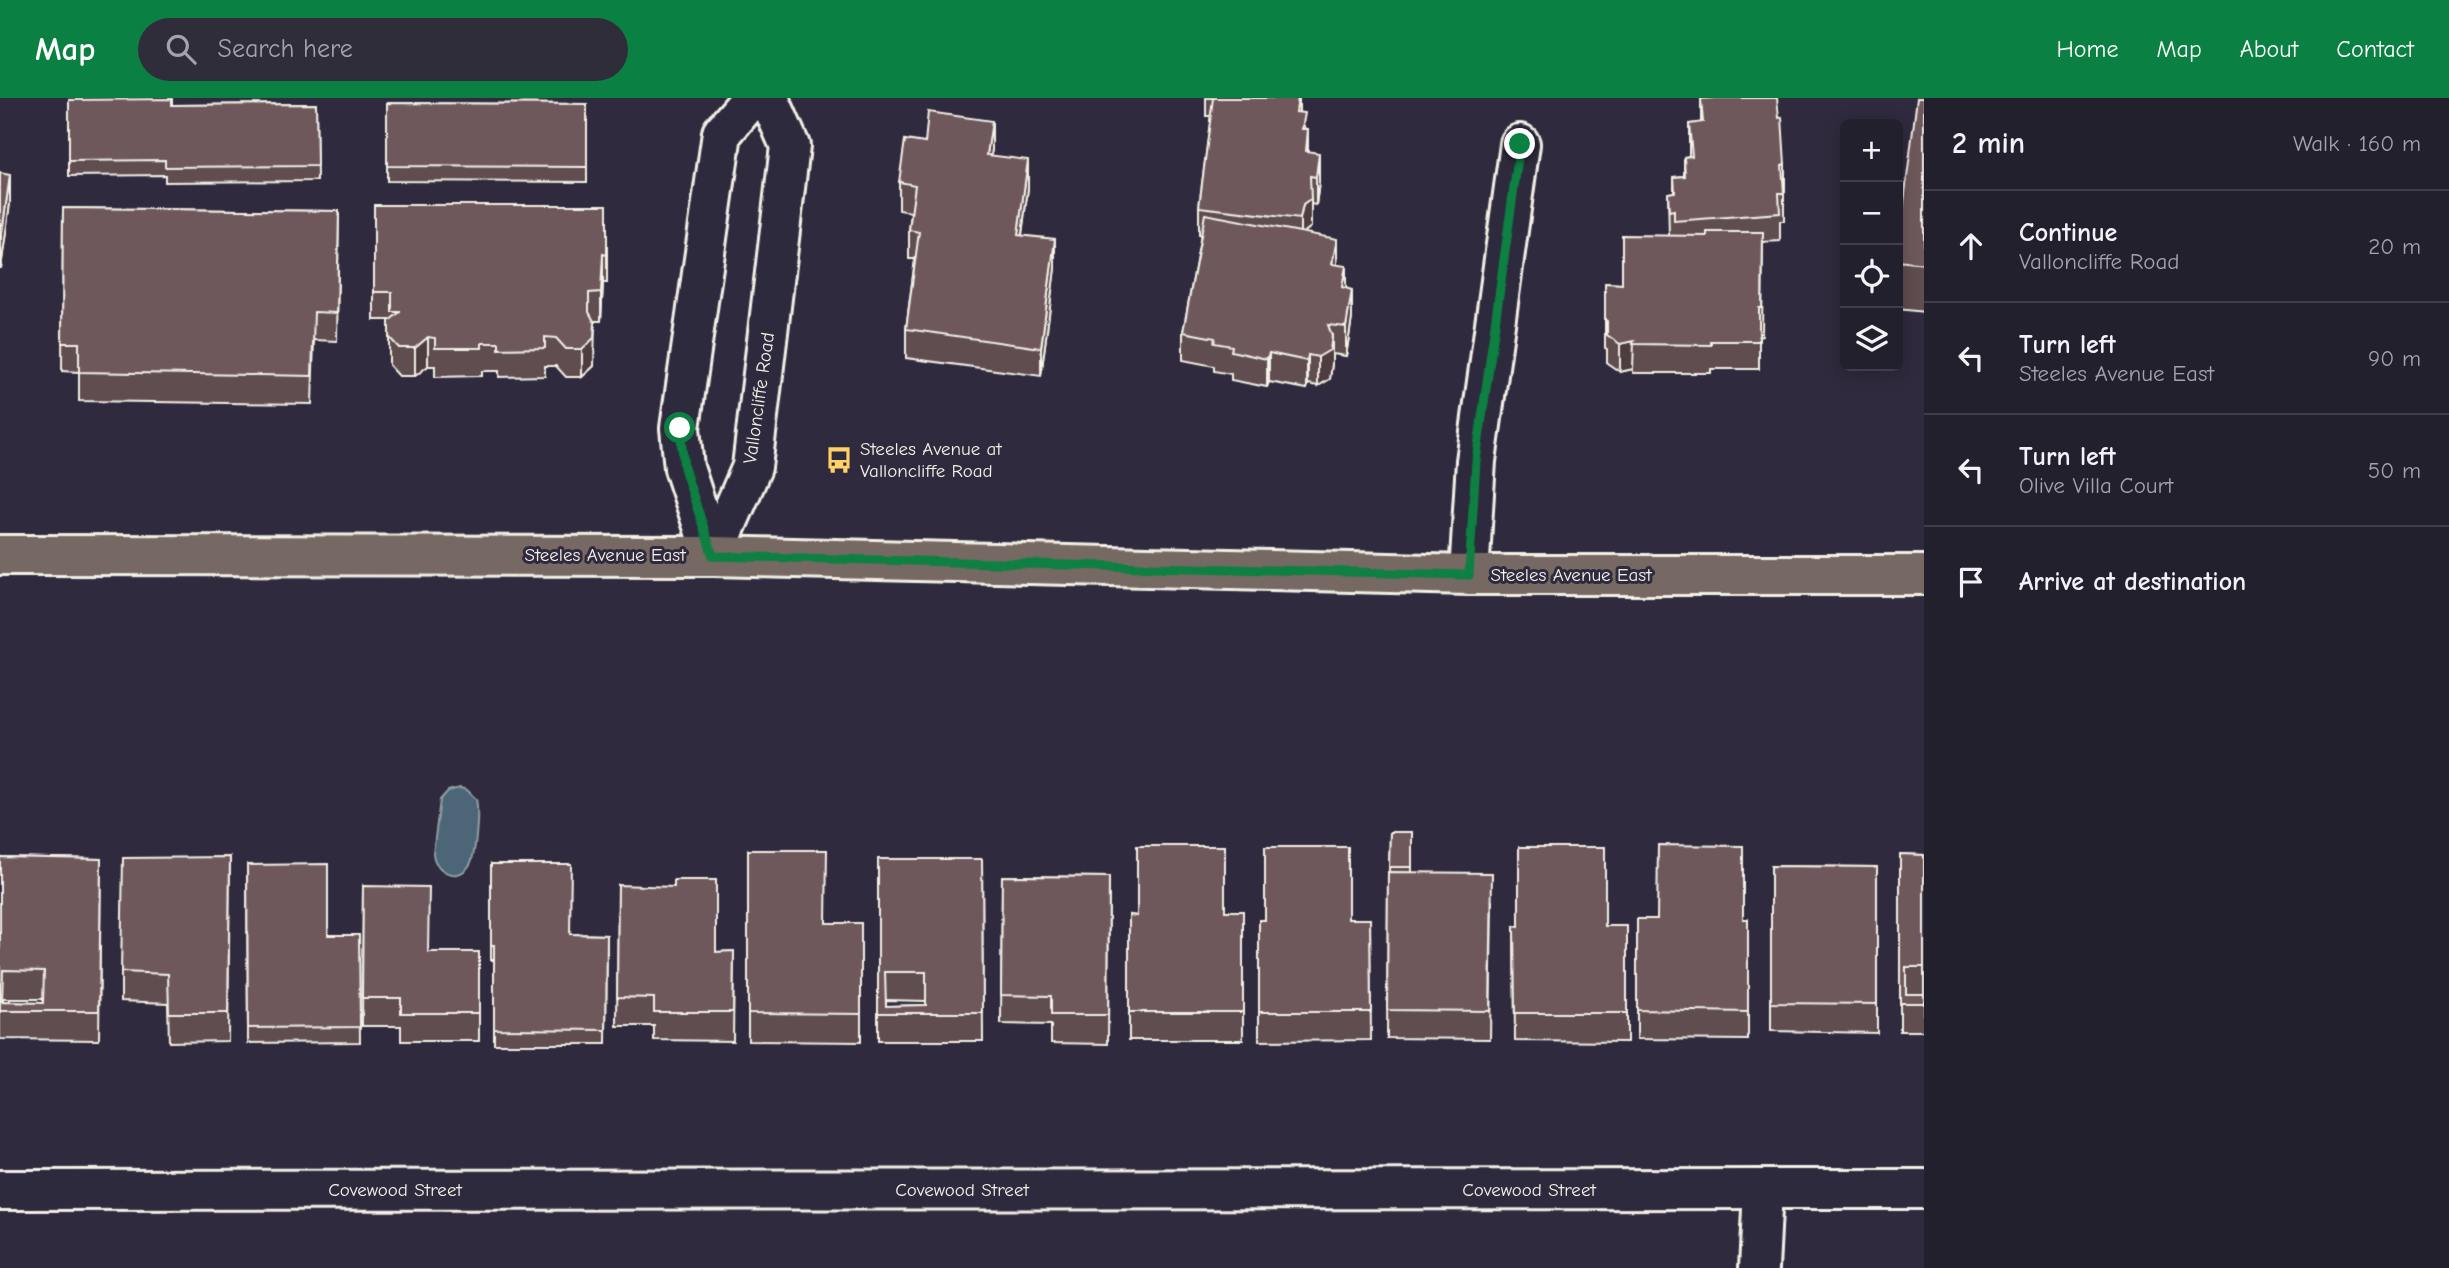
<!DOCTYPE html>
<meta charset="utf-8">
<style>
:root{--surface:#23202e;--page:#2f2d3a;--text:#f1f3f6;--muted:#a3a3aa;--line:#403e4a;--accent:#0b8043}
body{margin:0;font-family:"Comic Neue",sans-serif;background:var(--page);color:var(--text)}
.controls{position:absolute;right:21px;top:21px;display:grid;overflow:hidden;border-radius:10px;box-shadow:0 4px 18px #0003}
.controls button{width:63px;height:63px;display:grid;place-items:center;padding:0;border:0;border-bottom:2px solid var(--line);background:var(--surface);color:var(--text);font:35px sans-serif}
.stop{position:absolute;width:21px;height:21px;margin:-16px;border:5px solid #0b8043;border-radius:50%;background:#fff}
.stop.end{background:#0b8043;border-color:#fff;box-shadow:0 2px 7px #0008}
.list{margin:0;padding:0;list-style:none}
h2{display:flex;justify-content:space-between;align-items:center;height:91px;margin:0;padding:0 28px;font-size:30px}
h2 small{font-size:23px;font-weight:400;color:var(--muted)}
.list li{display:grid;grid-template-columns:46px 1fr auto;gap:21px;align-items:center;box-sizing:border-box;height:112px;padding:0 28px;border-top:2px solid var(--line)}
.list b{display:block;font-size:26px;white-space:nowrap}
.list p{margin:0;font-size:23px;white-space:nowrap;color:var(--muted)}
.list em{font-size:23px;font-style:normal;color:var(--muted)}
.icon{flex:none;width:38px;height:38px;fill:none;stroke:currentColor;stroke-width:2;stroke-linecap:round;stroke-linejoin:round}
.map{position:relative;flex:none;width:1924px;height:1170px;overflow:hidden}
header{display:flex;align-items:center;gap:42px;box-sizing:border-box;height:98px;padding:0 35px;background:var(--accent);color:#fff}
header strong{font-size:33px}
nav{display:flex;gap:38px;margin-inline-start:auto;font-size:24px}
.search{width:490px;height:63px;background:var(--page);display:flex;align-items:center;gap:18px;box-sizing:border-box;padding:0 24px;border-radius:38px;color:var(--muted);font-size:26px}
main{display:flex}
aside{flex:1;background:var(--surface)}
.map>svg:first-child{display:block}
</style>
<header>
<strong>Map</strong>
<div class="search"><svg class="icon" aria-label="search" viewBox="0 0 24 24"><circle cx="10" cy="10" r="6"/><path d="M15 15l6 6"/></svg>Search here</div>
<nav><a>Home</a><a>Map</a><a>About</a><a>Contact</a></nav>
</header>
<main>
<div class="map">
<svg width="1924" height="1170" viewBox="0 0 1924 1170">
<rect width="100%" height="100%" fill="#2f2a3d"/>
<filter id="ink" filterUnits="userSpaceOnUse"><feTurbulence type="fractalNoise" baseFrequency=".0143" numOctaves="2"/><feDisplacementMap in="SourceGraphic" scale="14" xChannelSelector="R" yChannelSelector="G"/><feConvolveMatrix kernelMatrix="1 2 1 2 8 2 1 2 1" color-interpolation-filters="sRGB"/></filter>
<g filter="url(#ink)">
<path fill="#4d6677" stroke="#909ea4" stroke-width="2" d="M 460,690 L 467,692 L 476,701 C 479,713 476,759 469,768 C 457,785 434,773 433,755 L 440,702 L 448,693 Z"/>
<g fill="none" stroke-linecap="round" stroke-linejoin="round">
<defs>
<g id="minor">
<path d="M 713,458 L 684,370 L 680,330 L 722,35 L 752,0"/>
<path d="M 713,458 L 752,369 L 790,48 L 769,0"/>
<path d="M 1469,477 L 1476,363 L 1520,46"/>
<path d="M 0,1092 L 1924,1091"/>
<path d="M 1759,1170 L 1763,1092"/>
</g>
<path id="major" d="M 0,457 L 713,458 L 1469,477 L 1924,477"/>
</defs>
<use href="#minor" stroke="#f4f1e8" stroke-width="44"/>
<use href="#major" stroke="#f4f1e8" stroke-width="44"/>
<use href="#minor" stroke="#2f2a3d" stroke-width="38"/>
<use href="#major" stroke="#766964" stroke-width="38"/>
</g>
<g fill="#5f4d4f" stroke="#f4f1e8" stroke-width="2" fill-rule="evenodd">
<path d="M 1206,0 L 1299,0 L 1299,15 L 1305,31 L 1308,54 L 1319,84 L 1316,107 L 1311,106 L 1311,129 L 1303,135 L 1337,167 L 1346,190 L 1352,220 L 1346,258 L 1332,256 L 1332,266 L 1330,281 L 1318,288 L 1308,286 L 1307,291 L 1269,284 L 1267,289 L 1231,282 L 1231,276 L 1214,273 L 1214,268 L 1183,262 L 1183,234 L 1201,137 L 1199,137 L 1199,109 L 1211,18 L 1206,18 Z"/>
<path d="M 1924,0 L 1924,214 L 1898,211 L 1898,152 Z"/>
<path d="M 1701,1 L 1785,94 L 1784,95 L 1784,123 L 1780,123 L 1780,143 L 1763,144 L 1762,238 L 1759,239 L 1759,271 L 1711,271 L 1711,275 L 1633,275 L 1633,271 L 1620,274 L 1607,265 L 1607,251 L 1605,250 L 1605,185 L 1622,186 L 1669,138 L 1668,95 L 1674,94 L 1674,79 L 1684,78 L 1684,59 L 1689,58 L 1689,26 L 1701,25 Z"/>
<path d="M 69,2 L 172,7 L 316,6 L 317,83 L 165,84 L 165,77 L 69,78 Z"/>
<path d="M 387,5 L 587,6 L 587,84 L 387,83 Z"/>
<path d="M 925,45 L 992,51 L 991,57 L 1028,90 L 1022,137 L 1055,170 L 1041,278 L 906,260 L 906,231 L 915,161 L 909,161 L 909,132 L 911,114 L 899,112 L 899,84 Z"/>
<path d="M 0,75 L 10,105 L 1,170 L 0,170 Z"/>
<path d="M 374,107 L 607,107 L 607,185 L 603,185 L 601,223 L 594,223 L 594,268 L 582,279 L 566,279 L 556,268 L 545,268 L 545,278 L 499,279 L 499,273 L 482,273 L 482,278 L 435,279 L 435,268 L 428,268 L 415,278 L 399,278 L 389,267 L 389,239 L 391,222 L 374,222 Z"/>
<path d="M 63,110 L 339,113 L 337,243 L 314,242 L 312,306 L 79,303 L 79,274 L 62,273 Z"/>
<path d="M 1390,734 L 1412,734 L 1412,775 L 1492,803 L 1490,941 L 1387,940 L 1388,774 L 1389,774 Z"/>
<path d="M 748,752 L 826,825 L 861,825 L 861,944 L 748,943 Z"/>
<path d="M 1900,756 L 1924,757 L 1924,933 L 1900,933 Z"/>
<path d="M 0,759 L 101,761 L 99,942 L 0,941 ZM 3,901 L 43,901 L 43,905 L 3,904 Z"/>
<path d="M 230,759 L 228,943 L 169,944 L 168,905 L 121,903 L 121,874 Z"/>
<path d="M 878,761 L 982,761 L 983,943 L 878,943 ZM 886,902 L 926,903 L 926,907 L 886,908 Z"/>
<path d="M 491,766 L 570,836 L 607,837 L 606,946 L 494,946 L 494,862 L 491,862 Z"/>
<path d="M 247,767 L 328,837 L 359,837 L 360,944 L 248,945 Z"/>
<path d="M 1771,768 L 1877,769 L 1877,935 L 1771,933 Z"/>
<path d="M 1002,778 L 1109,779 L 1108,946 L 1051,945 L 1051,927 L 1001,926 Z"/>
<path d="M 618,787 L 716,854 L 734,853 L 733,943 L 654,942 L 654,928 L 617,928 Z"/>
<path d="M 363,788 L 429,854 L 479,854 L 479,943 L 401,943 L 401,928 L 362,928 Z"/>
<path d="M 1225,813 L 1243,813 L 1243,942 L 1129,942 L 1129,817 L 1137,818 Z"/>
<path d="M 1370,821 L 1371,942 L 1259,943 L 1259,822 Z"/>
<path d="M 1637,821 L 1748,821 L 1748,942 L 1637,941 Z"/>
<path d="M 1514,828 L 1627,828 L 1627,944 L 1515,943 Z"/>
</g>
<g fill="#4d3e40" stroke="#f4f1e8" stroke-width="2">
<path d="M 1298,0 L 1299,0 L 1299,17 L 1296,14 Z"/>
<path d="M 992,23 L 992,51 L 987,85 L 987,57 Z"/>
<path d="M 1308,31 L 1308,59 L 1306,53 Z"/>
<path d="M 1319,55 L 1319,84 L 1316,107 L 1316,79 Z"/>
<path d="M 1028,62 L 1028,90 L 1018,165 L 1018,137 Z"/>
<path d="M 1785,66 L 1785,94 L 1782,95 L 1782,67 Z"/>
<path d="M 10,77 L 10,105 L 1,170 L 1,142 Z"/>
<path d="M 1311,101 L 1311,129 L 1303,135 L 1300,150 L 1300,121 L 1303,107 Z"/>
<path d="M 1055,141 L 1055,170 L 1041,278 L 1041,250 Z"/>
<path d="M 1337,141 L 1337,170 L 1332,166 Z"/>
<path d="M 603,156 L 603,185 L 601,223 L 601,194 Z"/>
<path d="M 1346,168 L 1346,197 L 1342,189 Z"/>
<path d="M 1352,192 L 1352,220 L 1346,258 L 1346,229 Z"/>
<path d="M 595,225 L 594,268 L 582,279 L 582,251 Z"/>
<path d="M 1332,238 L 1332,266 L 1330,281 L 1318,288 L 1318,259 Z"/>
<path d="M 428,239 L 428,268 L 415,278 L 415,250 Z"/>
<path d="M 1634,243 L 1633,271 L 1620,274 L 1620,246 Z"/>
<path d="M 1269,255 L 1269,284 L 1267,289 L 1267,261 Z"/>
<path d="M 1308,257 L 1308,286 L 1307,291 L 1307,263 Z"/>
</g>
<g fill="#6e595c" stroke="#f4f1e8" stroke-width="2" fill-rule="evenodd">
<path d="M 1213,0 L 1298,0 L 1296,14 L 1305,15 L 1302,31 L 1308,31 L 1306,53 L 1319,55 L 1316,79 L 1310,78 L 1311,101 L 1303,107 L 1300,121 L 1199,109 Z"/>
<path d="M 1715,0 L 1777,0 L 1779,20 L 1782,19 L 1785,66 L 1782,67 L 1784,95 L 1779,95 L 1780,115 L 1674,123 L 1674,112 L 1669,113 L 1668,95 L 1675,94 L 1674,79 L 1685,78 L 1684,59 L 1692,58 L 1689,26 L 1703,24 L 1701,1 Z"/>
<path d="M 1917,0 L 1924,0 L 1924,166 L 1898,163 L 1898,152 Z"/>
<path d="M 172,1 L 172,7 L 316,6 L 317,68 L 165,69 L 165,62 L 69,63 L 69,2 Z"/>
<path d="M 387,5 L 587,6 L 587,69 L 387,68 Z"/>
<path d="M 928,14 L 992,23 L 987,57 L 1028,62 L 1018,137 L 1055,141 L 1041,250 L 906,231 L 919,134 L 909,132 L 915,87 L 899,84 L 905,42 L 925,45 Z"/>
<path d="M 0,75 L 10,77 L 1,142 L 0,142 Z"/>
<path d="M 374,107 L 607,107 L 607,157 L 603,156 L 601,194 L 589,195 L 589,214 L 595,225 L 594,240 L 582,251 L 566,251 L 556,240 L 545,239 L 545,250 L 499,251 L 499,245 L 482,245 L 482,250 L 435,250 L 435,240 L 428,239 L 415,250 L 399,250 L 389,239 L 389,223 L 400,214 L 392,214 L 392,194 L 374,194 Z"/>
<path d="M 63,110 L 339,113 L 337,215 L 314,214 L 312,278 L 79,274 L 79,245 L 62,245 Z"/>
<path d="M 1205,116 L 1337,141 L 1332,166 L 1346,168 L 1342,189 L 1352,192 L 1346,229 L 1328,227 L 1332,238 L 1330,252 L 1318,259 L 1308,257 L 1307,263 L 1269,255 L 1267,261 L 1231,253 L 1232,248 L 1214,245 L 1215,240 L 1183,234 Z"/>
<path d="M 1707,134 L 1763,134 L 1762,210 L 1759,210 L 1759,243 L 1711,243 L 1711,247 L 1633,246 L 1634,243 L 1620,246 L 1607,237 L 1607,223 L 1605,222 L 1605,185 L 1622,186 L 1622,137 L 1707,138 Z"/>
<path d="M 1390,734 L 1412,734 L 1412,769 L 1389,769 Z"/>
<path d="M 1658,747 L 1743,748 L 1743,821 L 1748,821 L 1748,914 L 1637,912 L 1637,821 L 1657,821 Z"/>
<path d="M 1137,748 L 1225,748 L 1225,813 L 1243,813 L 1243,914 L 1129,914 L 1129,817 L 1137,818 Z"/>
<path d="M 1265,749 L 1348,749 L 1348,821 L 1370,821 L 1371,914 L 1259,914 L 1259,822 L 1265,822 Z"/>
<path d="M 1519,749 L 1605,749 L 1605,828 L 1627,828 L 1627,915 L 1515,915 L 1514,828 L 1519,829 Z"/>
<path d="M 748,752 L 827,752 L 826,825 L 861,825 L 861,916 L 748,915 Z"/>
<path d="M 1900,756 L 1924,757 L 1924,869 L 1906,869 L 1906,896 L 1924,896 L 1924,905 L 1900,905 Z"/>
<path d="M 0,759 L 101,761 L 99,913 L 0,913 ZM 3,872 L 44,873 L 43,905 L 2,904 Z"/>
<path d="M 230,759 L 228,915 L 169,915 L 168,876 L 121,874 L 123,760 Z"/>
<path d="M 878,761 L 982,761 L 983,915 L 878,915 ZM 885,874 L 926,874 L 926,907 L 886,908 Z"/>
<path d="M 328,766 L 328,837 L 359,837 L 360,929 L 248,930 L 247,767 Z"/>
<path d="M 491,766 L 571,766 L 570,836 L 607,837 L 606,932 L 494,931 L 494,847 L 491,847 Z"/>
<path d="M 1771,768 L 1877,769 L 1877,906 L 1771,905 Z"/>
<path d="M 1388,774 L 1492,775 L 1490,913 L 1387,912 Z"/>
<path d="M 1002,778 L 1109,779 L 1108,917 L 1051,917 L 1051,898 L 1001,897 Z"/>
<path d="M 674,782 L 716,782 L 716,854 L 734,853 L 733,914 L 654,914 L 654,900 L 617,899 L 618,787 L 674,789 Z"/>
<path d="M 363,788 L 429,789 L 428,854 L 479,854 L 479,915 L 401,915 L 401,900 L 362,900 Z"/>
</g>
</g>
<g fill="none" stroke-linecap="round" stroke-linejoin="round" filter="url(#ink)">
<path stroke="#0b8043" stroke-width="9" d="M 680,330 L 684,370 L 713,458 L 1469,477 L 1476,363 L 1520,46"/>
</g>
<defs>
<symbol id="bus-bare" viewBox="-9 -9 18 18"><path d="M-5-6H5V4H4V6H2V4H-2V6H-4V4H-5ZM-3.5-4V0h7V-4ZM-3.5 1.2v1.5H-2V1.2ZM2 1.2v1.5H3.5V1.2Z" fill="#ffd166" stroke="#2f2a3d" stroke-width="2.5" paint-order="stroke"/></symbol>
</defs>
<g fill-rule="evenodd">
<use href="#bus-bare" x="820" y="343" width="38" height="38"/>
</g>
<g text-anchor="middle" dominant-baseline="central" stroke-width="6" stroke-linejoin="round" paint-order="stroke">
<g font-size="19" fill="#f4f1e8" stroke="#2f2a3d">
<text transform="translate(759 300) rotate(-82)">Valloncliffe Road</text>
<text x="605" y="457">Steeles Avenue East</text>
<text x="1571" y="477">Steeles Avenue East</text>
<text x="395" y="1092">Covewood Street</text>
<text x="962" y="1092">Covewood Street</text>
<text x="1529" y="1092">Covewood Street</text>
</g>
<g font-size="19" fill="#f4f1e8" stroke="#2f2a3d" text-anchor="start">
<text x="860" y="351">Steeles Avenue at<tspan x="860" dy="22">Valloncliffe Road</tspan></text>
</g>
</g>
</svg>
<div class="controls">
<button>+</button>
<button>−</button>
<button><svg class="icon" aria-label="locate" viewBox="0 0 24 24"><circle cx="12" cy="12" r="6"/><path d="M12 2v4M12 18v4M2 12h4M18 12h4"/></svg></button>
<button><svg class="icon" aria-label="layers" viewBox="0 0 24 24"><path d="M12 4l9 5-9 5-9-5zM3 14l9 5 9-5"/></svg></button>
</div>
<div class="stop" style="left:680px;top:330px"></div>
<div class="stop end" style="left:1520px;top:46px"></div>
</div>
<aside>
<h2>2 min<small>Walk · 160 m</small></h2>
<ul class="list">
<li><svg class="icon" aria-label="ahead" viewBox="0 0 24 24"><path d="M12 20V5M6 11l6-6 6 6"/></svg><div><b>Continue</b><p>Valloncliffe Road</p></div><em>20 m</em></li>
<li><svg class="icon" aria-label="left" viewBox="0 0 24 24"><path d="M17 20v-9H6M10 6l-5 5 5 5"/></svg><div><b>Turn left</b><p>Steeles Avenue East</p></div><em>90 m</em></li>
<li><svg class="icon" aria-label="left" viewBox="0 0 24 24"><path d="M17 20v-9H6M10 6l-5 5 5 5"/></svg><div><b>Turn left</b><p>Olive Villa Court</p></div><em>50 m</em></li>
<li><svg class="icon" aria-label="arrive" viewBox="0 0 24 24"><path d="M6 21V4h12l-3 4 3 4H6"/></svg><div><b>Arrive at destination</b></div></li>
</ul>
</aside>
</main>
